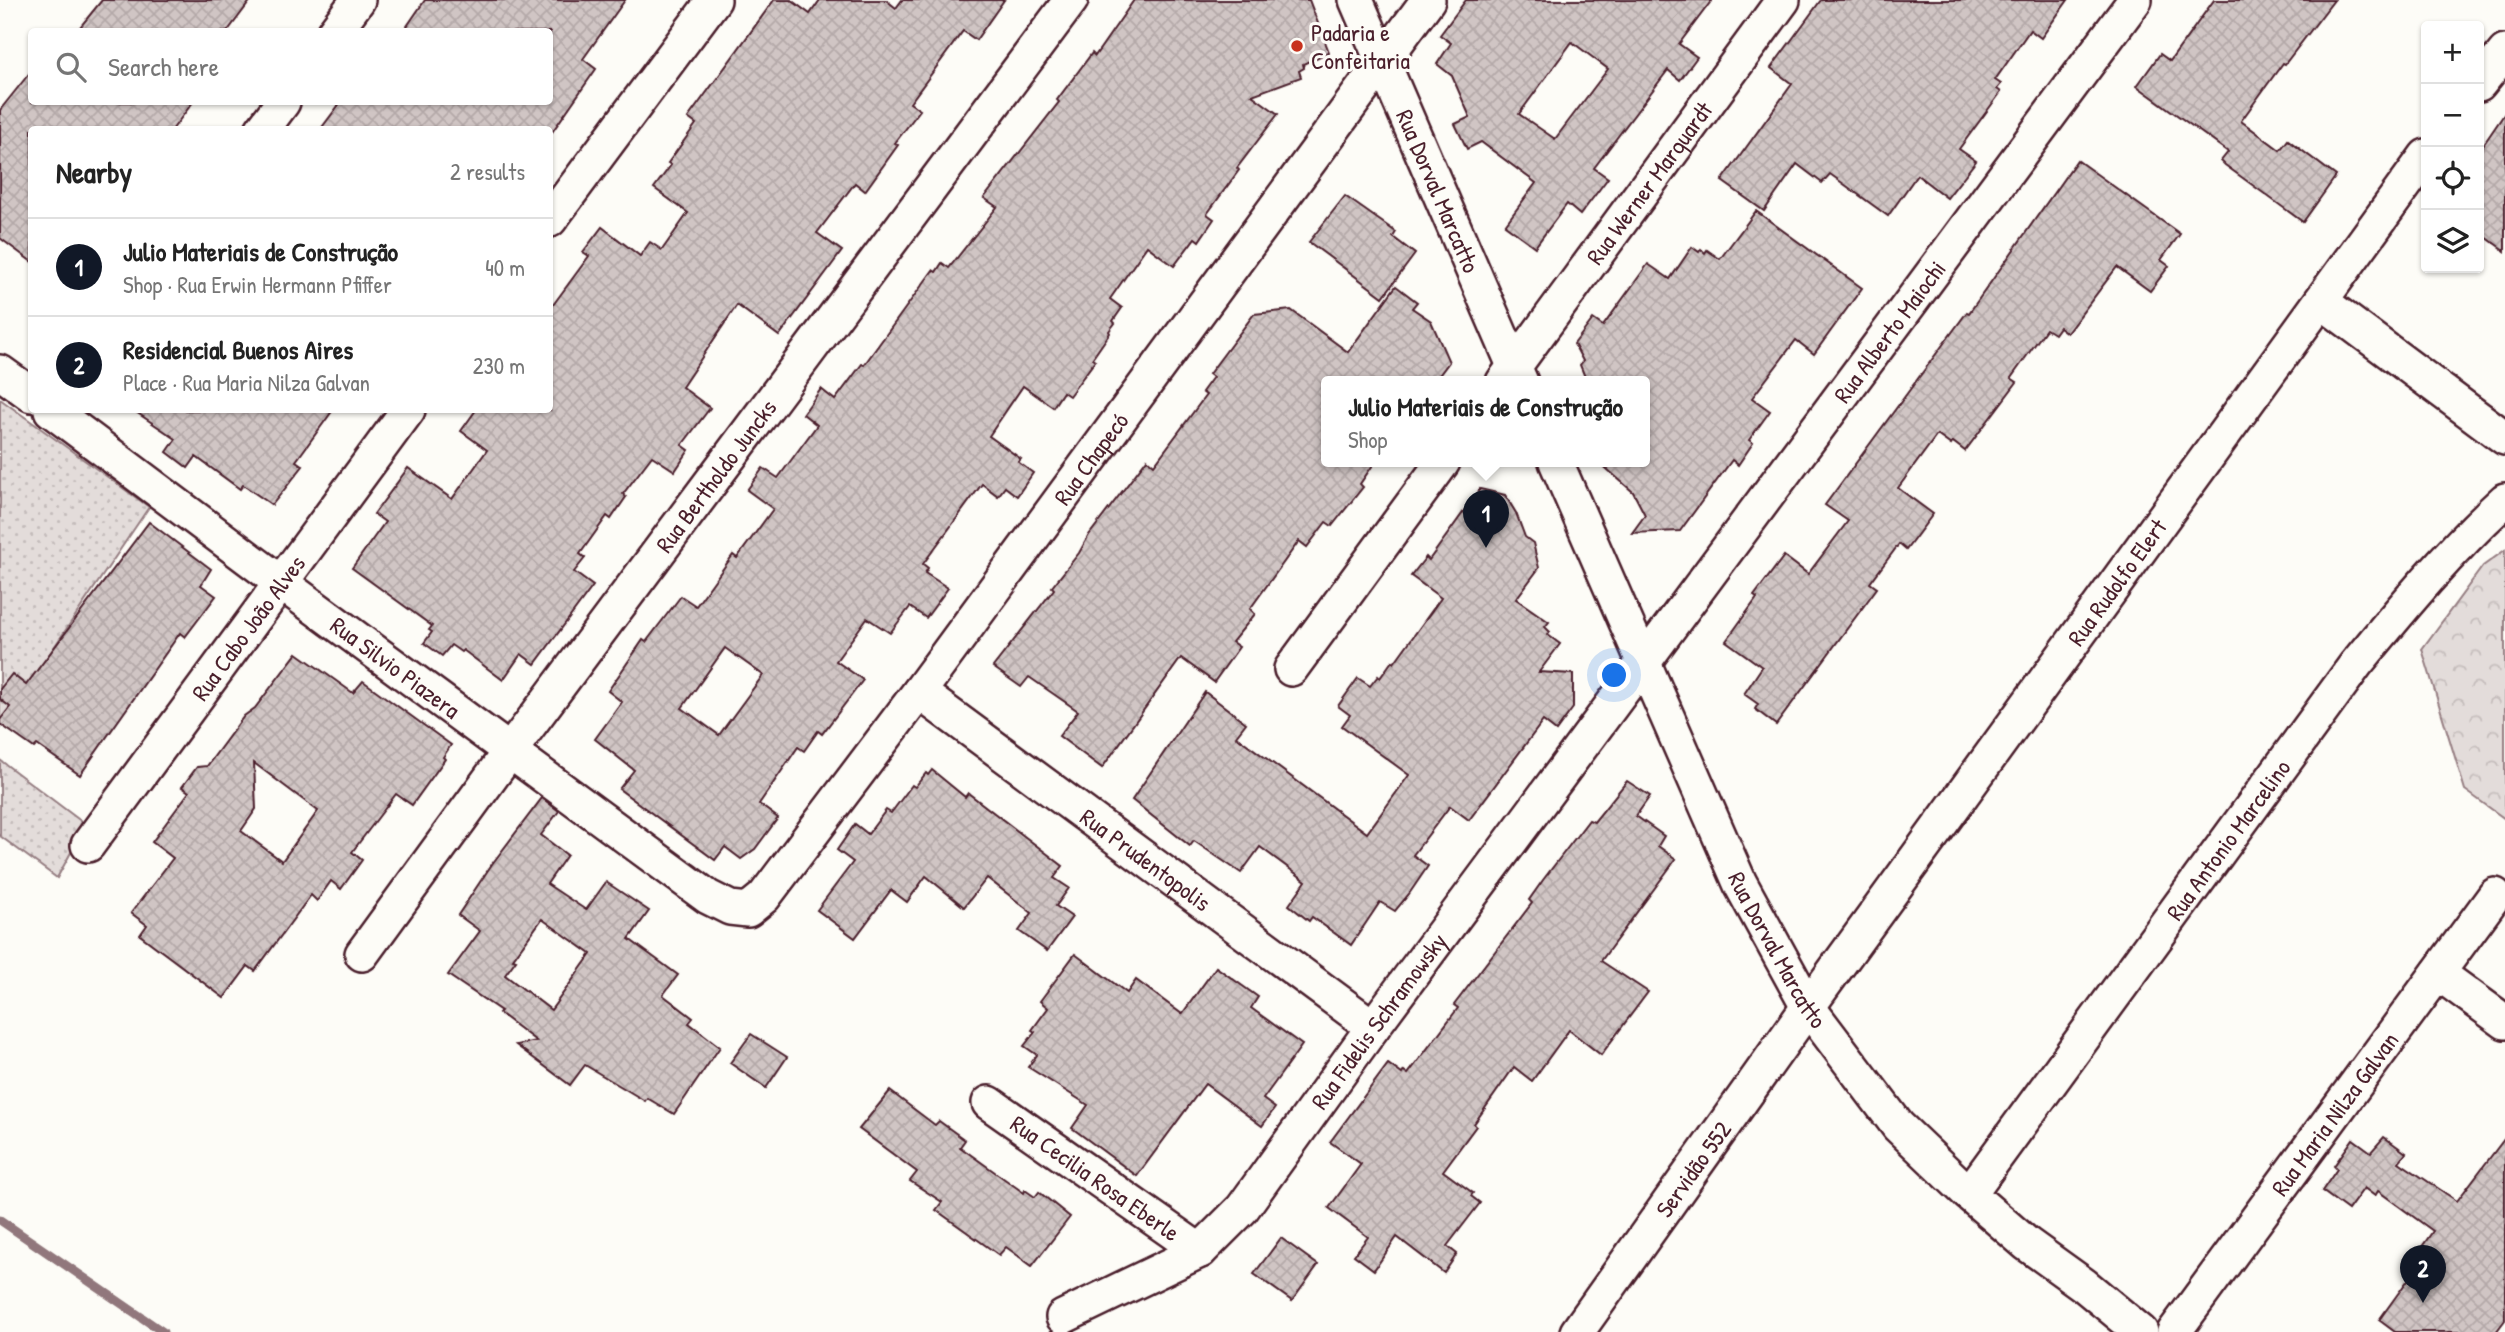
<!DOCTYPE html>
<meta charset="utf-8">
<style>
:root{--surface:#fff;--page:#f2f2f2;--text:#222;--muted:#767676;--line:#e0e0e0;--accent:#111827}
body{margin:0;font-family:"Patrick Hand",sans-serif;background:var(--page);color:var(--text)}
.controls{position:absolute;right:21px;top:21px;display:grid;overflow:hidden;border-radius:7px;box-shadow:0 2px 5px #0004}
.controls button{width:63px;height:63px;display:grid;place-items:center;padding:0;border:0;border-bottom:2px solid var(--line);background:var(--surface);color:var(--text);font:35px sans-serif}
.you{position:absolute;left:1615px;top:676px;width:24px;height:24px;margin:-18px;border:5px solid #fff;border-radius:50%;background:#1a73e8;box-shadow:0 0 0 10px #1a73e833}
.badge{display:grid;place-items:center;width:46px;height:46px;border-radius:50%;background:var(--accent);color:#fff;font-size:23px;font-weight:700}
.pin{position:absolute;translate:-50% -58px;filter:drop-shadow(0 2px 4px #0008)}
.pin::after{content:'';position:absolute;top:37px;width:24px;height:21px;background:inherit;clip-path:polygon(0 0,100% 0,50% 100%)}
.popup{position:absolute;left:1321px;top:376px;width:329px;height:91px;box-sizing:border-box;display:grid;place-content:center;border-radius:7px;background:var(--surface);filter:drop-shadow(0 2px 5px #0005);font-size:23px;white-space:nowrap;color:var(--muted)}
.popup b{font-size:26px;color:var(--text)}
.popup::after{content:'';position:absolute;left:50%;top:100%;margin-left:-14px;border:14px solid transparent;border-top-color:var(--surface)}
.list{margin:0;padding:0;list-style:none}
h2{display:flex;justify-content:space-between;align-items:center;height:91px;margin:0;padding:0 28px;font-size:30px}
h2 small{font-size:23px;font-weight:400;color:var(--muted)}
.list li{display:grid;grid-template-columns:46px 1fr auto;gap:21px;align-items:center;box-sizing:border-box;height:98px;padding:0 28px;border-top:2px solid var(--line)}
.list b{display:block;font-size:26px;white-space:nowrap}
.list p{margin:0;font-size:23px;white-space:nowrap;color:var(--muted)}
.list em{font-size:23px;font-style:normal;color:var(--muted)}
.icon{flex:none;width:38px;height:38px;fill:none;stroke:currentColor;stroke-width:2;stroke-linecap:round;stroke-linejoin:round}
.map{position:relative;flex:none;width:2505px;height:1332px;overflow:hidden}
.search{position:absolute;background:var(--surface);box-shadow:0 2px 5px #0004;left:28px;top:28px;width:525px;height:77px;display:flex;align-items:center;gap:18px;box-sizing:border-box;padding:0 24px;border-radius:7px;color:var(--muted);font-size:26px}
.panel{position:absolute;background:var(--surface);box-shadow:0 2px 5px #0004;left:28px;top:126px;width:525px;height:287px;border-radius:7px}
.map>svg:first-child{display:block}
</style>
<div class="map">
<svg width="2505" height="1332" viewBox="0 0 2505 1332">
<defs>
<pattern id="forest-crowns" width="20" height="18" patternUnits="userSpaceOnUse" patternTransform="scale(1.75)"><rect width="20" height="18" fill="#e3dcda"/><path d="M2 6a3 3 0 1 1 6 0M12 15a3 3 0 1 1 6 0" fill="none" stroke="#c4bcbb"/></pattern>
<pattern id="park-dots" width="8" height="8" patternUnits="userSpaceOnUse" patternTransform="scale(1.75)"><rect width="8" height="8" fill="#e3dcda"/><path d="M2 2h.1M6 6h.1" fill="none" stroke="#c4bcbb" stroke-width="1.8" stroke-linecap="round"/></pattern>
<pattern id="building-cross-hatch" width="8" height="8" patternUnits="userSpaceOnUse" patternTransform="scale(1.75)"><rect width="8" height="8" fill="#d0c5c4"/><path d="M0 0l8 8M0 8l8-8" fill="none" stroke="#b4a9a9"/></pattern>
</defs>
<rect width="100%" height="100%" fill="#fdfcf7"/>
<filter id="ink" filterUnits="userSpaceOnUse"><feTurbulence type="fractalNoise" baseFrequency=".0143" numOctaves="2"/><feDisplacementMap in="SourceGraphic" scale="14" xChannelSelector="R" yChannelSelector="G"/><feConvolveMatrix kernelMatrix="1 2 1 2 8 2 1 2 1" color-interpolation-filters="sRGB"/></filter>
<g filter="url(#ink)">
<path fill="url(#forest-crowns)" stroke="#967e82" stroke-width="2" d="M 2505,550 L 2505,819 L 2465,790 L 2422,649 L 2483,566 Z"/>
<g fill="url(#park-dots)" stroke="#967e82" stroke-width="2">
<path d="M 0,399 L 149,507 L 0,727 Z"/>
<path d="M 0,760 L 86,825 L 57,878 L 0,836 Z"/>
</g>
<g fill="none" stroke-linecap="round" stroke-linejoin="round">
<path stroke="#91777b" stroke-width="9" d="M 0,1220 L 163,1332"/>
</g>
<g fill="url(#building-cross-hatch)" stroke="#4a1f2b" stroke-width="2" fill-rule="evenodd">
<path d="M 102,0 L 251,0 L 227,32 L 76,32 Z"/>
<path d="M 425,0 L 625,0 L 583,59 L 596,69 L 550,135 L 550,130 L 320,130 L 341,102 L 550,102 L 550,32 L 403,32 Z"/>
<path d="M 774,0 L 791,0 L 810,14 L 820,0 L 886,0 L 896,8 L 902,0 L 1004,0 L 976,40 L 963,31 L 910,103 L 920,110 L 895,143 L 898,145 L 865,191 L 855,183 L 817,233 L 842,251 L 779,336 L 737,305 L 682,387 L 710,408 L 682,445 L 689,450 L 675,471 L 652,456 L 623,494 L 626,497 L 611,519 L 607,516 L 580,554 L 585,558 L 574,572 L 593,586 L 535,664 L 521,654 L 503,680 L 463,650 L 461,652 L 451,645 L 442,656 L 424,643 L 432,632 L 429,630 L 432,626 L 352,568 L 385,522 L 374,514 L 408,468 L 452,499 L 487,450 L 461,431 L 476,410 L 550,410 L 550,309 L 589,256 L 583,252 L 602,227 L 640,256 L 650,242 L 662,250 L 688,213 L 654,188 L 671,165 L 668,163 L 696,124 L 688,118 Z"/>
<path d="M 1134,0 L 1309,0 L 1329,52 L 1303,64 L 1304,68 L 1299,71 L 1301,77 L 1252,95 L 1278,114 L 1237,168 L 1239,170 L 1207,214 L 1214,219 L 1199,241 L 1195,238 L 1174,266 L 1147,246 L 1110,299 L 1122,308 L 1113,321 L 1115,323 L 1109,331 L 1110,333 L 1092,359 L 1095,361 L 1069,396 L 1063,392 L 1053,407 L 1023,386 L 989,436 L 1021,459 L 1018,462 L 1033,473 L 1017,496 L 1005,487 L 998,496 L 982,484 L 923,564 L 928,568 L 925,573 L 948,588 L 926,618 L 910,607 L 890,633 L 867,618 L 836,661 L 863,680 L 822,734 L 818,731 L 804,751 L 798,747 L 759,804 L 778,818 L 755,849 L 741,859 L 725,847 L 715,860 L 619,789 L 634,770 L 595,739 L 622,702 L 608,691 L 643,640 L 646,642 L 681,596 L 696,606 L 733,555 L 737,558 L 773,509 L 747,490 L 763,468 L 778,478 L 817,425 L 803,414 L 821,389 L 835,400 L 862,364 L 864,365 L 933,270 L 936,272 L 942,263 L 949,268 L 997,207 L 984,198 L 1059,102 L 1057,100 L 1092,53 L 1095,56 ZM 725,648 L 763,675 L 719,735 L 682,708 Z"/>
<path d="M 1466,0 L 1712,0 L 1679,44 L 1697,57 L 1680,80 L 1668,70 L 1594,168 L 1608,178 L 1580,215 L 1567,204 L 1535,247 L 1505,225 L 1536,183 L 1481,142 L 1467,149 L 1455,124 L 1470,117 L 1452,76 L 1437,64 L 1451,43 L 1440,35 ZM 1572,42 L 1608,69 L 1555,139 L 1519,114 Z"/>
<path d="M 1821,0 L 2068,0 L 2041,38 L 2030,30 L 1995,80 L 2001,84 L 1997,89 L 2001,92 L 1959,149 L 1976,161 L 1947,198 L 1917,175 L 1888,216 L 1830,174 L 1822,183 L 1797,164 L 1764,211 L 1722,181 L 1792,84 L 1771,68 Z"/>
<path d="M 2214,0 L 2334,0 L 2285,64 L 2283,63 L 2241,121 L 2280,150 L 2288,140 L 2336,176 L 2303,222 L 2225,165 L 2221,161 L 2228,152 L 2137,86 L 2160,54 L 2170,61 Z"/>
<path d="M 32,70 L 32,102 L 193,102 L 172,130 L 32,130 L 32,262 L 0,238 L 0,110 Z"/>
<path d="M 2505,113 L 2505,251 L 2479,232 L 2479,151 Z"/>
<path d="M 2077,160 L 2180,234 L 2161,260 L 2169,266 L 2150,291 L 2117,267 L 2067,333 L 2059,327 L 2054,334 L 2046,329 L 2011,378 L 2017,382 L 1965,451 L 1953,442 L 1951,445 L 1937,435 L 1898,488 L 1933,514 L 1906,550 L 1899,544 L 1870,583 L 1877,588 L 1776,725 L 1755,709 L 1758,704 L 1744,694 L 1762,667 L 1726,641 L 1757,598 L 1754,596 L 1784,556 L 1808,574 L 1848,521 L 1825,505 L 1967,312 L 1969,313 Z"/>
<path d="M 1345,196 L 1396,232 L 1393,237 L 1415,254 L 1383,297 L 1309,242 Z"/>
<path d="M 1756,211 L 1862,288 L 1814,354 L 1796,340 L 1752,398 L 1770,411 L 1749,440 L 1753,443 L 1738,465 L 1732,460 L 1680,531 L 1632,533 L 1645,515 L 1633,492 L 1599,462 L 1645,462 L 1645,382 L 1587,382 L 1580,365 L 1583,361 L 1574,344 L 1593,319 L 1603,326 L 1648,264 L 1670,279 L 1692,247 L 1699,252 L 1701,249 L 1705,253 L 1707,250 L 1720,259 Z"/>
<path d="M 1396,286 L 1417,302 L 1412,308 L 1431,321 L 1449,362 L 1434,382 L 1327,382 L 1327,462 L 1375,462 L 1360,484 L 1363,487 L 1332,526 L 1326,522 L 1307,547 L 1299,541 L 1250,609 L 1255,614 L 1232,642 L 1239,647 L 1214,682 L 1181,658 L 1102,768 L 1059,736 L 1078,711 L 1029,677 L 1021,687 L 993,667 L 1054,589 L 1052,587 L 1079,553 L 1089,535 L 1147,459 L 1154,465 L 1206,395 L 1202,392 L 1213,377 L 1209,374 L 1254,314 L 1291,310 L 1348,352 Z"/>
<path d="M 133,410 L 333,410 L 296,461 L 303,466 L 272,505 L 243,485 L 240,489 L 196,457 L 188,468 L 167,452 L 176,439 Z"/>
<path d="M 1480,489 L 1505,495 L 1516,513 L 1525,537 L 1533,543 L 1539,568 L 1516,599 L 1549,622 L 1545,627 L 1550,632 L 1548,635 L 1560,644 L 1539,672 L 1573,674 L 1573,708 L 1556,731 L 1543,721 L 1469,820 L 1450,806 L 1413,855 L 1428,866 L 1409,894 L 1395,911 L 1380,902 L 1351,945 L 1312,917 L 1309,921 L 1289,905 L 1306,881 L 1260,847 L 1241,873 L 1194,841 L 1190,846 L 1132,800 L 1205,692 L 1246,723 L 1236,736 L 1367,833 L 1409,775 L 1342,726 L 1350,715 L 1338,706 L 1358,678 L 1370,686 L 1378,676 L 1380,678 L 1392,661 L 1394,663 L 1441,598 L 1411,576 L 1426,557 L 1429,560 Z"/>
<path d="M 149,522 L 211,569 L 201,585 L 216,596 L 185,637 L 180,633 L 80,775 L 37,745 L 34,748 L 0,724 L 0,720 L 10,707 L 0,699 L 0,689 L 12,674 L 26,685 Z"/>
<path d="M 297,653 L 353,693 L 363,681 L 451,745 L 443,757 L 445,759 L 412,805 L 396,794 L 352,852 L 362,860 L 341,889 L 331,881 L 317,901 L 311,895 L 255,971 L 248,966 L 224,998 L 140,935 L 147,925 L 131,913 L 173,858 L 152,842 L 189,792 L 182,787 L 197,767 L 207,766 L 244,716 L 255,708 ZM 254,763 L 318,811 L 282,861 L 241,831 L 256,809 Z"/>
<path d="M 932,770 L 965,797 L 968,793 L 1063,866 L 1054,878 L 1069,888 L 1056,906 L 1072,917 L 1047,951 L 1019,931 L 1032,913 L 987,878 L 964,907 L 926,876 L 907,902 L 891,890 L 855,938 L 817,910 L 853,862 L 837,850 L 855,824 L 868,834 L 886,810 L 891,813 L 912,785 L 915,787 L 926,773 L 928,775 Z"/>
<path d="M 1627,781 L 1650,796 L 1636,816 L 1664,836 L 1658,846 L 1676,859 L 1601,961 L 1648,992 L 1601,1055 L 1569,1030 L 1532,1081 L 1514,1067 L 1474,1124 L 1476,1126 L 1443,1171 L 1473,1193 L 1471,1196 L 1480,1203 L 1447,1246 L 1457,1254 L 1444,1273 L 1397,1237 L 1374,1270 L 1354,1255 L 1368,1237 L 1329,1208 L 1361,1164 L 1330,1142 L 1388,1064 L 1402,1074 L 1404,1071 L 1408,1074 L 1458,1008 L 1454,1005 L 1532,903 L 1529,900 L 1543,880 L 1589,820 L 1594,822 Z"/>
<path d="M 542,798 L 559,811 L 541,835 L 567,855 L 547,884 L 586,910 L 606,882 L 649,911 L 629,939 L 678,975 L 663,995 L 693,1018 L 689,1023 L 720,1047 L 674,1114 L 647,1098 L 645,1101 L 585,1065 L 570,1085 L 516,1045 L 536,1041 L 499,1013 L 501,1011 L 448,975 L 480,931 L 458,915 L 492,864 ZM 542,919 L 591,954 L 551,1010 L 505,975 L 516,960 L 513,959 Z"/>
<path d="M 1075,954 L 1127,993 L 1136,980 L 1182,1014 L 1216,967 L 1258,997 L 1251,1008 L 1302,1045 L 1263,1099 L 1275,1108 L 1262,1126 L 1205,1084 L 1137,1176 L 1072,1128 L 1088,1105 L 1028,1067 L 1037,1055 L 1024,1046 L 1035,1032 L 1032,1030 L 1048,1008 L 1040,1001 Z"/>
<path d="M 751,1034 L 787,1057 L 766,1088 L 730,1063 Z"/>
<path d="M 890,1091 L 935,1125 L 939,1121 L 965,1140 L 960,1147 L 1024,1193 L 1025,1190 L 1035,1197 L 1039,1192 L 1070,1217 L 1032,1266 L 1006,1247 L 999,1255 L 936,1210 L 942,1202 L 910,1181 L 917,1172 L 859,1129 Z"/>
<path d="M 2384,1137 L 2406,1153 L 2399,1162 L 2457,1201 L 2505,1138 L 2505,1320 L 2496,1332 L 2395,1332 L 2379,1320 L 2415,1270 L 2409,1265 L 2433,1231 L 2378,1191 L 2375,1196 L 2364,1188 L 2348,1210 L 2322,1191 L 2337,1169 L 2334,1166 L 2353,1139 L 2371,1152 Z"/>
<path d="M 1281,1238 L 1318,1265 L 1292,1301 L 1254,1274 Z"/>
</g>
<g fill="none" stroke-linecap="round" stroke-linejoin="round">
<defs>
<g id="street">
<path id="s1" d="M 1356,0 L 1521,382"/>
<path d="M 334,32 L 358,0"/>
<path d="M 2479,84 L 2505,52"/>
<path d="M 262,130 L 283,102"/>
<path d="M 550,220 L 714,0"/>
<path d="M 2321,301 L 2505,438"/>
<path d="M 0,372 L 32,395"/>
<path id="s2" d="M 1503,382 L 1783,0"/>
<path id="s3" d="M 51,410 L 280,582 L 708,897 L 730,908 L 748,910 L 764,897 L 919,692 L 1428,0"/>
<path id="s4" d="M 1556,462 L 1740,883 L 1808,1007 L 1898,1126 L 1969,1194 L 2027,1244 L 2084,1285 L 2141,1332"/>
<path d="M 1291,669 L 1443,462"/>
<path id="s5" d="M 919,692 L 1373,1027"/>
<path id="s6" d="M 88,845 L 408,410"/>
<path id="s7" d="M 362,954 L 510,751 L 1071,0"/>
<path d="M 2438,973 L 2505,1022"/>
<path id="s8" d="M 989,1103 L 1200,1251"/>
<path id="s9" d="M 1969,1194 L 2356,664 C 2403,607 2450,550 2505,500"/>
<path id="s10" d="M 1063,1317 L 1200,1251 L 1242,1209 L 1373,1027 L 2135,0"/>
<path id="s11" d="M 1577,1332 L 1808,1007 L 2426,156"/>
<path id="s12" d="M 2174,1332 L 2495,895"/>
</g>
</defs>
<use href="#street" stroke="#4a1f2b" stroke-width="38"/>
<use href="#street" stroke="#fdfcf7" stroke-width="33"/>
</g>
</g>
<circle fill="#c8321e" stroke="#fdfcf7" stroke-width="2.5" cx="1297" cy="46" r="7"/>
<g text-anchor="middle" dominant-baseline="central" stroke-width="6" stroke-linejoin="round" paint-order="stroke">
<g font-size="24" fill="#4a1f2b" stroke="#fdfcf7" text-anchor="start">
<text x="1311" y="32">Padaria e<tspan x="1311" dy="28">Confeitaria</tspan></text>
</g>
<g font-size="24" fill="#4a1f2b" stroke="#fdfcf7">
<text stroke="none"><textPath href="#s2" startOffset="247">Rua Werner Marquardt</textPath></text>
<text stroke="none"><textPath href="#s1" startOffset="208">Rua Dorval Marcatto</textPath></text>
<text stroke="none"><textPath href="#s10" startOffset="1302">Rua Alberto Maiochi</textPath></text>
<text stroke="none"><textPath href="#s3" startOffset="1428">Rua Chapecó</textPath></text>
<text stroke="none"><textPath href="#s7" startOffset="595">Rua Bertholdo Juncks</textPath></text>
<text stroke="none"><textPath href="#s11" startOffset="924">Rua Rudolfo Elert</textPath></text>
<text stroke="none"><textPath href="#s6" startOffset="270">Rua Cabo João Alves</textPath></text>
<text stroke="none"><textPath href="#s3" startOffset="430">Rua Silvio Piazera</textPath></text>
<text stroke="none"><textPath href="#s9" startOffset="439">Rua Antonio Marcelino</textPath></text>
<text stroke="none"><textPath href="#s5" startOffset="282">Rua Prudentopolis</textPath></text>
<text stroke="none"><textPath href="#s4" startOffset="536">Rua Dorval Marcatto</textPath></text>
<text stroke="none"><textPath href="#s10" startOffset="444">Rua Fidelis Schramowsky</textPath></text>
<text stroke="none"><textPath href="#s12" startOffset="271">Rua Maria Nilza Galvan</textPath></text>
<text stroke="none"><textPath href="#s11" startOffset="200">Servidão 552</textPath></text>
<text stroke="none"><textPath href="#s8" startOffset="130">Rua Cecilia Rosa Eberle</textPath></text>
</g>
</g>
</svg>
<div class="controls">
<button>+</button>
<button>−</button>
<button><svg class="icon" aria-label="locate" viewBox="0 0 24 24"><circle cx="12" cy="12" r="6"/><path d="M12 2v4M12 18v4M2 12h4M18 12h4"/></svg></button>
<button><svg class="icon" aria-label="layers" viewBox="0 0 24 24"><path d="M12 4l9 5-9 5-9-5zM3 14l9 5 9-5"/></svg></button>
</div>
<div class="you"></div>
<div class="pin badge" style="left:1486px;top:548px">1</div>
<div class="popup"><b>Julio Materiais de Construção</b>Shop</div>
<div class="pin badge" style="left:2423px;top:1303px">2</div>
<div class="search"><svg class="icon" aria-label="search" viewBox="0 0 24 24"><circle cx="10" cy="10" r="6"/><path d="M15 15l6 6"/></svg>Search here</div>
<section class="panel">
<h2>Nearby<small>2 results</small></h2>
<ul class="list">
<li><span class="badge">1</span><div><b>Julio Materiais de Construção</b><p>Shop · Rua Erwin Hermann Pfiffer</p></div><em>40 m</em></li>
<li><span class="badge">2</span><div><b>Residencial Buenos Aires</b><p>Place · Rua Maria Nilza Galvan</p></div><em>230 m</em></li>
</ul>
</section>
</div>
